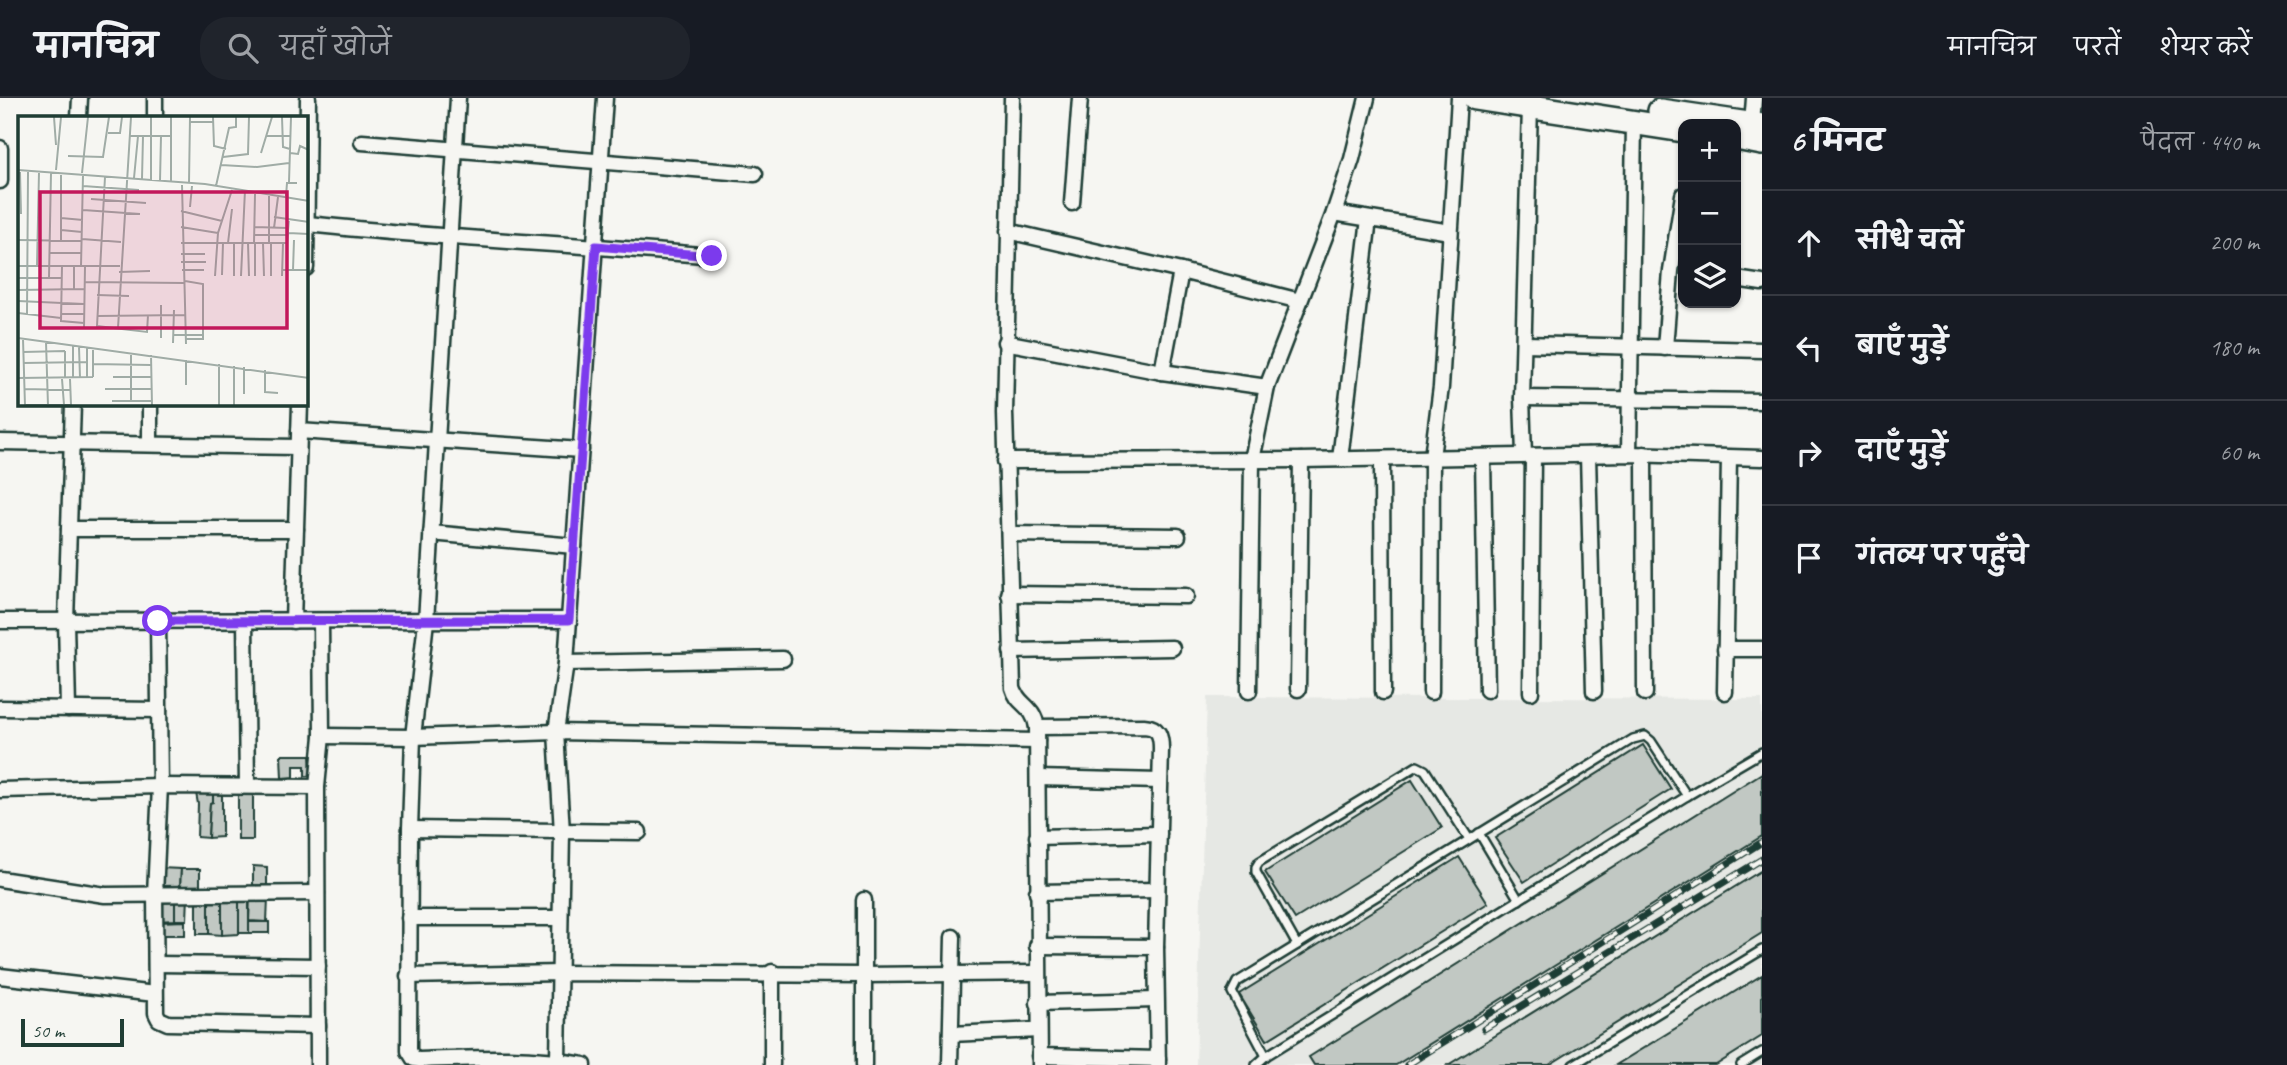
<!DOCTYPE html>
<html lang="hi">
<meta charset="utf-8">
<style>
:root{--surface:#171b24;--page:#20242c;--text:#f1f3f6;--muted:#9ea1a6;--line:#363941}
body{margin:0;font-family:Caveat,"Playpen Sans Deva",sans-serif;background:var(--page);color:var(--text)}
.controls{position:absolute;right:21px;top:21px;display:grid;overflow:hidden;border-radius:14px;box-shadow:0 2px 5px #0004}
.controls button{width:63px;height:63px;display:grid;place-items:center;padding:0;border:0;border-bottom:2px solid var(--line);background:var(--surface);color:var(--text);font:35px sans-serif}
.scale{position:absolute;left:21px;bottom:18px;width:103px;box-sizing:border-box;padding-left:7px;border:4px solid #1f3d34;border-top:0;font-size:19px;line-height:24px;white-space:nowrap;color:#1f3d34;-webkit-text-stroke:5px #f6f6f2;paint-order:stroke}
.stop{position:absolute;width:21px;height:21px;margin:-16px;border:5px solid #7c3aed;border-radius:50%;background:#fff}
.stop.end{background:#7c3aed;border-color:#fff;box-shadow:0 2px 7px #0008}
.list{margin:0;padding:0;list-style:none}
h2{display:flex;justify-content:space-between;align-items:center;height:91px;margin:0;padding:0 28px;font-size:30px}
h2 small{font-size:23px;font-weight:400;color:var(--muted)}
.list li{display:grid;grid-template-columns:46px 1fr auto;gap:21px;align-items:center;box-sizing:border-box;height:105px;padding:0 28px;border-top:2px solid var(--line)}
.list b{display:block;font-size:26px;white-space:nowrap}
.list em{font-size:23px;font-style:normal;color:var(--muted)}
.icon{flex:none;width:38px;height:38px;fill:none;stroke:currentColor;stroke-width:2;stroke-linecap:round;stroke-linejoin:round}
.map{position:relative;flex:none;width:1762px;height:967px;overflow:hidden}
header{display:flex;align-items:center;gap:42px;box-sizing:border-box;height:98px;padding:0 35px;background:var(--surface);border-bottom:2px solid var(--line)}
header strong{font-size:33px}
nav{display:flex;gap:38px;margin-inline-start:auto;font-size:24px}
.search{width:490px;height:63px;background:var(--page);display:flex;align-items:center;gap:18px;box-sizing:border-box;padding:0 24px;border-radius:28px;color:var(--muted);font-size:26px}
main{display:flex}
aside{flex:1;background:var(--surface)}
.map>svg:first-child{display:block}
</style>
<header>
<strong>मानचित्र</strong>
<div class="search"><svg class="icon" aria-label="search" viewBox="0 0 24 24"><circle cx="10" cy="10" r="6"/><path d="M15 15l6 6"/></svg>यहाँ खोजें</div>
<nav><a>मानचित्र</a><a>परतें</a><a>शेयर करें</a></nav>
</header>
<main>
<div class="map">
<svg width="1762" height="967" viewBox="0 0 1762 967">
<rect width="100%" height="100%" fill="#f6f6f2"/>
<filter id="ink" filterUnits="userSpaceOnUse"><feTurbulence type="fractalNoise" baseFrequency=".0143" numOctaves="2"/><feDisplacementMap in="SourceGraphic" scale="14" xChannelSelector="R" yChannelSelector="G"/><feConvolveMatrix kernelMatrix="1 2 1 2 8 2 1 2 1" color-interpolation-filters="sRGB"/></filter>
<g filter="url(#ink)">
<path fill="#e6e8e4" d="M 1207,599 L 1762,601 L 1762,967 L 1196,967 Z"/>
<g fill="#c1c8c3" stroke="#1f3d34" stroke-width="2">
<path d="M 1643,647 L 1671,691 L 1524,784 L 1495,740 Z"/>
<path d="M 281,657 L 310,657 L 311,678 L 305,678 L 305,668 L 294,668 L 294,679 L 282,680 Z"/>
<path d="M 1762,675 L 1762,738 L 1396,967 L 1314,967 L 1309,959 Z"/>
<path d="M 1412,682 L 1442,730 L 1295,821 L 1265,774 Z"/>
<rect x="238" y="692" width="15" height="50"/>
<path d="M 196,695 L 213,695 L 213,704 L 210,705 L 208,740 L 197,739 L 198,706 Z"/>
<path d="M 213,695 L 222,695 L 222,739 L 208,740 L 210,705 L 213,704 Z"/>
<path d="M 1459,759 L 1488,805 L 1267,942 L 1239,896 Z"/>
<path d="M 253,768 L 267,769 L 267,787 L 253,787 Z"/>
<path d="M 160,770 L 181,771 L 180,792 L 160,793 Z"/>
<path d="M 181,771 L 200,771 L 200,793 L 180,792 Z"/>
<path d="M 1762,772 L 1762,835 L 1549,967 L 1448,967 Z"/>
<path d="M 222,797 L 239,800 L 239,836 L 222,837 Z"/>
<path d="M 156,798 L 175,798 L 175,822 L 157,823 Z"/>
<path d="M 175,798 L 188,798 L 187,822 L 175,822 Z"/>
<rect x="197" y="798" width="12" height="38"/>
<path d="M 250,799 L 268,800 L 267,824 L 249,823 Z"/>
<path d="M 209,800 L 222,800 L 222,837 L 209,836 Z"/>
<rect x="239" y="800" width="10" height="35"/>
<path d="M 185,823 L 185,837 L 158,837 L 158,824 Z"/>
<rect x="249" y="824" width="20" height="11"/>
<path d="M 1762,877 L 1762,938 L 1716,967 L 1616,967 Z"/>
</g>
<g fill="none" stroke-linecap="round" stroke-linejoin="round">
<defs>
<g id="lane">
<path d="M 1479,735 L 1519,802"/>
<path d="M 1297,847 L 1256,774 L 1256,769 L 1259,764 L 1417,668 L 1425,672 L 1469,741"/>
<path d="M 1266,958 L 1232,894 L 1237,884 L 1633,641 L 1645,638 L 1651,643 L 1687,698"/>
<path d="M 1256,967 L 1266,958 L 1687,698 L 1762,654"/>
<path d="M 1573,967 L 1762,852"/>
<path d="M 1741,967 L 1762,954"/>
</g>
<g id="street">
<path d="M 155,0 L 155,19"/>
<path d="M 458,0 L 426,523 L 413,639 L 410,731 L 409,953 L 414,961 L 419,962 C 474,960 530,957 584,967"/>
<path d="M 1012,0 L 1005,315 L 1013,590 C 1018,608 1033,606 1037,629 L 1040,967"/>
<path d="M 79,19 L 80,0"/>
<path d="M 1752,27 L 1754,0"/>
<path d="M 362,44 L 755,76"/>
<path d="M 0,50 L 0,83"/>
<path d="M 1072,105 L 1080,0"/>
<path d="M 1334,115 L 1450,134"/>
<path d="M 308,126 C 442,141 577,146 712,158"/>
<path d="M 1008,133 L 1181,173 L 1300,203"/>
<path d="M 306,170 L 308,0"/>
<path d="M 1736,181 L 1762,185"/>
<path d="M 1005,244 L 1162,274 L 1267,289"/>
<path d="M 1525,246 L 1762,252"/>
<path d="M 1665,250 L 1671,173 L 1683,97"/>
<path d="M 1162,274 L 1181,173"/>
<path d="M 1522,300 L 1762,303"/>
<path d="M 299,333 L 581,352"/>
<path d="M 0,344 L 298,349"/>
<path d="M 150,346 L 150,306"/>
<path d="M 1629,356 L 1634,24"/>
<path d="M 1644,356 L 1645,595"/>
<path d="M 1524,357 L 1522,300 L 1530,8"/>
<path d="M 1588,357 L 1594,593"/>
<path d="M 1483,359 L 1487,592"/>
<path d="M 1340,361 L 1369,121"/>
<path d="M 1382,361 L 1383,594"/>
<path d="M 1005,363 L 1301,362 L 1629,356 L 1762,360"/>
<path d="M 69,431 L 296,431"/>
<path d="M 431,435 L 574,448"/>
<path d="M 1009,436 L 1178,438"/>
<path d="M 1009,496 L 1186,498"/>
<path d="M 0,523 L 569,522"/>
<path d="M 158,523 L 160,688 L 155,796 L 156,915 L 159,921 L 168,925 L 318,928"/>
<path d="M 245,523 L 247,688"/>
<path d="M 293,523 L 300,306"/>
<path d="M 1725,551 L 1762,551"/>
<path d="M 1011,553 L 1172,550"/>
<path d="M 566,565 L 783,561"/>
<path d="M 1298,591 L 1301,362"/>
<path d="M 1249,593 L 1252,362 L 1267,289 L 1334,115 L 1352,61 L 1367,0"/>
<path d="M 1431,594 L 1432,359 L 1441,289 L 1459,0"/>
<path d="M 1531,594 L 1533,358"/>
<path d="M 1725,594 L 1729,360"/>
<path d="M 0,610 L 159,612"/>
<path d="M 68,611 L 66,523 L 73,306"/>
<path d="M 1037,629 L 1144,628 C 1159,629 1161,638 1161,651 L 1156,849 L 1158,967"/>
<path d="M 322,638 L 413,639 L 556,634 L 1037,643"/>
<path d="M 1038,680 L 1160,683"/>
<path d="M 0,692 L 160,688 L 317,689"/>
<path d="M 410,731 L 639,734"/>
<path d="M 1037,739 L 1159,736"/>
<path d="M 0,781 L 105,797 L 317,795"/>
<path d="M 1037,794 L 1157,792"/>
<path d="M 409,820 L 560,820"/>
<path d="M 1037,848 L 1156,849"/>
<path d="M 156,866 L 318,868"/>
<path d="M 0,878 L 155,896"/>
<path d="M 408,878 L 559,875 L 863,877 L 1037,875"/>
<path d="M 1038,905 L 1156,902"/>
<path d="M 951,936 L 1039,932"/>
<path d="M 1039,958 L 1158,961"/>
<path d="M 558,962 L 562,734 L 556,634 L 566,565 L 605,0"/>
<path d="M 318,967 L 317,689 L 322,638 L 321,523"/>
<path d="M 772,967 L 772,874"/>
<path d="M 864,967 L 864,802"/>
<path d="M 950,967 L 953,839"/>
</g>
<g id="primary">
<path d="M 1475,0 L 1683,32"/>
<path d="M 1660,13 L 1762,28"/>
<path d="M 1736,40 L 1762,45"/>
</g>
</defs>
<use href="#lane" stroke="#1f3d34" stroke-width="12"/>
<use href="#street" stroke="#1f3d34" stroke-width="19"/>
<use href="#primary" stroke="#1f3d34" stroke-width="28"/>
<use href="#lane" stroke="#f6f6f2" stroke-width="7"/>
<use href="#street" stroke="#f6f6f2" stroke-width="14"/>
<use href="#primary" stroke="#f6f6f2" stroke-width="23"/>
<defs>
<g id="rail">
<path d="M 1484,931 L 1762,761"/>
<path d="M 1407,967 L 1762,744"/>
</g>
</defs>
<use href="#rail" stroke="#1f3d34" stroke-width="7"/>
<use href="#rail" stroke="#f6f6f2" stroke-width="4.5" stroke-dasharray="13" stroke-linecap="butt"/>
</g>
</g>
<g fill="none" stroke-linecap="round" stroke-linejoin="round" filter="url(#ink)">
<path stroke="#7c3aed" stroke-width="9" d="M 158,523 L 569,522 L 596,148 L 712,158"/>
</g>
<g transform="translate(18 18)">
<rect width="290" height="290" fill="#f6f6f2"/>
<path fill="none" stroke="#a0aca6" stroke-width="2" d="M 36,1 L 38,29M 133,1 L 133,64M 195,1 L 196,30 L 208,33M 264,1 L 265,31 L 272,33M 172,6 L 195,6M 90,17 L 102,17 L 104,1M 111,20 L 153,20M 249,20 L 272,20M 243,37 L 254,1M 272,37 L 280,38 L 282,30 L 291,34M 50,40 L 85,41 L 91,1M 205,41 L 230,38 L 231,1M 203,49 L 239,51 L 271,47M 0,54 L 187,68 L 291,85M 38,54 L 43,1M 2,56 L 3,98M 64,57 L 70,1M 87,61 L 79,210 L 129,216 L 130,199M 116,62 L 120,20M 124,63 L 125,20M 142,65 L 143,20M 153,66 L 153,1M 271,66 L 273,1M 171,67 L 172,1M 164,69 L 168,228M 65,70 L 121,74M 198,70 L 211,12 L 218,11 L 218,1M 268,80 L 269,67 L 279,67M 73,83 L 128,87M 172,91 L 174,70M 65,94 L 122,98M 163,95 L 204,105M 256,101 L 291,106M 43,102 L 65,104M 163,111 L 200,117M 236,111 L 270,112M 256,112 L 260,81M 43,114 L 64,116M 270,117 L 291,118M 236,119 L 270,119M 64,123 L 103,126M 0,124 L 64,125M 43,125 L 43,57M 251,126 L 251,80M 253,126 L 253,160M 163,127 L 269,127 L 271,103M 210,127 L 214,93M 216,127 L 216,160M 230,127 L 231,160M 236,127 L 237,78M 245,127 L 246,160M 31,137 L 63,137M 163,138 L 187,138M 163,146 L 188,146M 0,150 L 102,150M 19,150 L 21,56M 44,150 L 43,205 L 66,207M 56,150 L 56,173M 63,150 L 65,59M 164,154 L 186,154M 264,154 L 291,154M 275,154 L 276,124M 101,156 L 132,155M 204,159 L 205,127M 197,160 L 200,117 L 214,74M 223,160 L 227,74M 237,160 L 237,127M 264,160 L 265,127M 0,162 L 44,162M 31,162 L 33,57M 167,165 L 185,168 L 185,223 L 168,223M 67,166 L 167,167M 0,174 L 66,173M 79,179 L 111,180M 0,185 L 66,188M 143,189 L 143,222M 0,197 L 43,202M 9,198 L 10,56M 44,198 L 66,198M 79,200 L 167,199M 100,212 L 113,1M 66,213 L 67,150M 155,219 L 185,219M 0,222 L 291,262M 5,223 L 7,290M 28,226 L 30,290M 155,227 L 156,194M 61,231 L 62,262M 69,232 L 69,262M 47,235 L 47,262M 5,236 L 47,235M 113,237 L 113,285M 133,239 L 134,290M 5,247 L 69,246M 75,248 L 133,249M 201,248 L 201,290M 247,254 L 247,276 L 260,277M 75,261 L 75,232M 95,261 L 133,261M 0,262 L 75,261M 55,262 L 55,230M 44,263 L 46,289M 52,263 L 53,289M 168,269 L 168,244M 6,273 L 52,274M 87,273 L 133,273M 226,278 L 226,251M 94,285 L 133,285M 7,289 L 53,289M 216,290 L 216,250"/>
<path fill="#c2185b" fill-opacity="0.15" stroke="#c2185b" stroke-width="3.5" d="M 22,76 L 269,76 L 269,212 L 22,212 Z"/>
<rect width="290" height="290" fill="none" stroke="#1f3d34" stroke-width="3.5"/>
</g>
</svg>
<div class="controls">
<button>+</button>
<button>−</button>
<button><svg class="icon" aria-label="layers" viewBox="0 0 24 24"><path d="M12 4l9 5-9 5-9-5zM3 14l9 5 9-5"/></svg></button>
</div>
<div class="scale">50 m</div>
<div class="stop" style="left:158px;top:523px"></div>
<div class="stop end" style="left:712px;top:158px"></div>
</div>
<aside>
<h2>6 मिनट<small>पैदल · 440 m</small></h2>
<ul class="list">
<li><svg class="icon" aria-label="ahead" viewBox="0 0 24 24"><path d="M12 20V5M6 11l6-6 6 6"/></svg><div><b>सीधे चलें</b></div><em>200 m</em></li>
<li><svg class="icon" aria-label="left" viewBox="0 0 24 24"><path d="M17 20v-9H6M10 6l-5 5 5 5"/></svg><div><b>बाएँ मुड़ें</b></div><em>180 m</em></li>
<li><svg class="icon" aria-label="right" viewBox="0 0 24 24"><path d="M7 20v-9h11M14 6l5 5-5 5"/></svg><div><b>दाएँ मुड़ें</b></div><em>60 m</em></li>
<li><svg class="icon" aria-label="arrive" viewBox="0 0 24 24"><path d="M6 21V4h12l-3 4 3 4H6"/></svg><div><b>गंतव्य पर पहुँचे</b></div></li>
</ul>
</aside>
</main>
